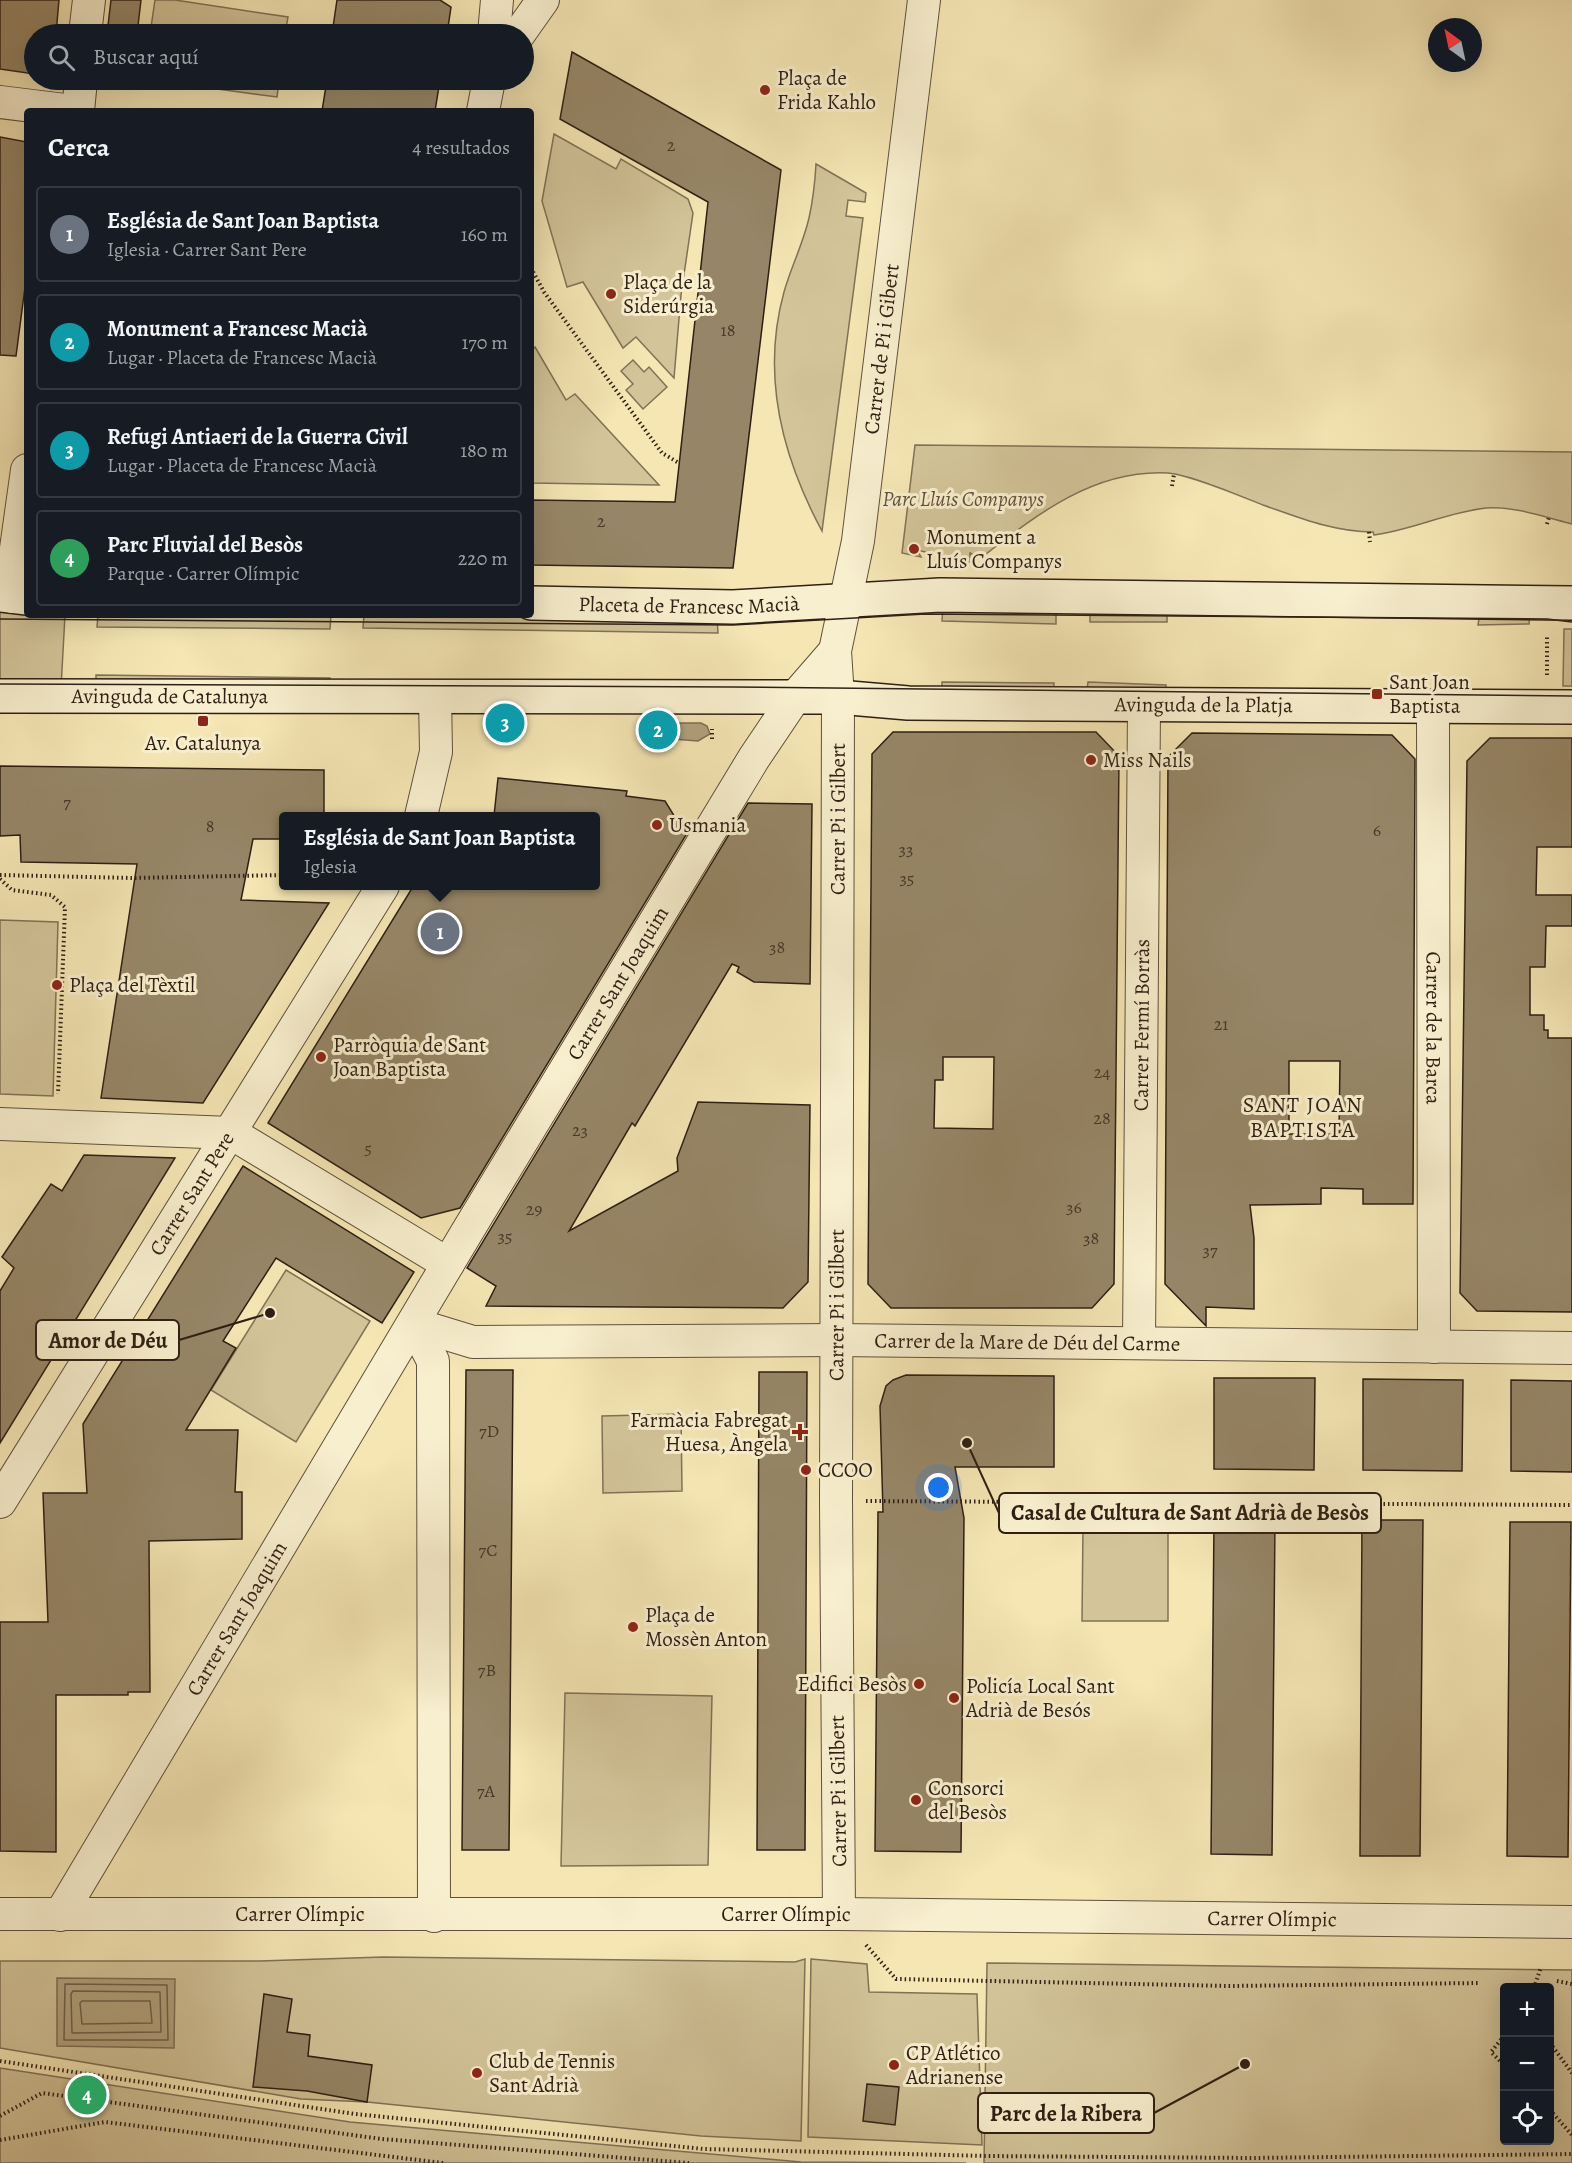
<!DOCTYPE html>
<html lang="es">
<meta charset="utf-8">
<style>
:root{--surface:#171b24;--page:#242831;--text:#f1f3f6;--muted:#9ea1a6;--line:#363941;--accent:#c59692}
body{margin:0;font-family:Alegreya,serif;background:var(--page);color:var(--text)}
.controls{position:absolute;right:18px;bottom:18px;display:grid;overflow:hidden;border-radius:6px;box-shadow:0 6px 24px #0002}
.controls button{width:54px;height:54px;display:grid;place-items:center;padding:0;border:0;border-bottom:2px solid var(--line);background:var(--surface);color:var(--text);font:30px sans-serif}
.compass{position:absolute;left:1428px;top:18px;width:54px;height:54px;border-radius:50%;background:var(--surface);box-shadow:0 6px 24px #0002;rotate:327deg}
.you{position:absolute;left:939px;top:1488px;width:21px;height:21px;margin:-15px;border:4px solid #fff;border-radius:50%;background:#1a73e8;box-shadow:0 0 0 9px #1a73e833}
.badge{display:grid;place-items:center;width:39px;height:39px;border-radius:50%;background:var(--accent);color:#fff;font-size:20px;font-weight:700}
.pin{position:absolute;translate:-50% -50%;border:3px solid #fff;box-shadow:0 2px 6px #0006}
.popup{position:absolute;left:279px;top:812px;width:321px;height:78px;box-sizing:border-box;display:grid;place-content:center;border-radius:6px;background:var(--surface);filter:drop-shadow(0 2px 4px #0005);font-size:20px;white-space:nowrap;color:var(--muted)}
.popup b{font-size:22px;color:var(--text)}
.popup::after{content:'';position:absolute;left:50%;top:100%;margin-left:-12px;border:12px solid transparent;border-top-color:var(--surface)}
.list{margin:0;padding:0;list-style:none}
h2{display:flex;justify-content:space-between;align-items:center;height:78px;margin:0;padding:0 24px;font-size:26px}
h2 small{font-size:20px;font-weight:400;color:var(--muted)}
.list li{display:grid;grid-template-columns:39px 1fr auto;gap:18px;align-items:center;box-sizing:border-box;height:96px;margin:0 12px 12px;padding:0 12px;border:2px solid var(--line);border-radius:6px}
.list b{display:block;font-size:22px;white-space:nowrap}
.list p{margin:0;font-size:20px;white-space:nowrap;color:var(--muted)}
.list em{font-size:20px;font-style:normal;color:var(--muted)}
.icon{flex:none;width:33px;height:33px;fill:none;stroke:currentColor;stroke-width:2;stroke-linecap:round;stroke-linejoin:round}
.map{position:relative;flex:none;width:1572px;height:2163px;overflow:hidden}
.search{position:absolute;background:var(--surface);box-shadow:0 6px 24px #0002;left:24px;top:24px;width:510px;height:66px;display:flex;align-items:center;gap:15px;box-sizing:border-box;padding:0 21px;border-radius:33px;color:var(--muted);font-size:22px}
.panel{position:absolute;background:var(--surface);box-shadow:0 6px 24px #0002;left:24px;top:108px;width:510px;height:510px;border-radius:6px}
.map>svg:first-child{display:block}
</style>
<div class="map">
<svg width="1572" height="2163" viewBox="0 0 1572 2163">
<rect width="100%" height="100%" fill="#f5e6b4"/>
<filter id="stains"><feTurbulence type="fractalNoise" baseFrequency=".00333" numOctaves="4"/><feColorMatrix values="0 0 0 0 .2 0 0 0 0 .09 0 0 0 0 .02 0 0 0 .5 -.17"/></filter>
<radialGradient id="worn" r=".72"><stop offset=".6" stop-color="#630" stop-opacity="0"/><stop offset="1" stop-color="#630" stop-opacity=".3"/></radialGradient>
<g fill="#d3c499" stroke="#817256" stroke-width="1.5" fill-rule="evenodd">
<path d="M 155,0 L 175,0 L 288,17 L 285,34 L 150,34 Z"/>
<path d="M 151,80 L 279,80 L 277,97 Z"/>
<path d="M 554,134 L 616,169 L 621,159 L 688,199 L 693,213 L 681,295 L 674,378 L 636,337 L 623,348 L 583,282 L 567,287 L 542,201 Z"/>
<path d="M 816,164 L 866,193 L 865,202 L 848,200 L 846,216 L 863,218 L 822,531 C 782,457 761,375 784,292 C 791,267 803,244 809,218 C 813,200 815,182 816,164 Z"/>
<path d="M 535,347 L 566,400 L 575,394 L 659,485 L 531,483 L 531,352 Z"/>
<path d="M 633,360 L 644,372 L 649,367 L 667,387 L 643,409 L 626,390 L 633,384 L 621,371 Z"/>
<path d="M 915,445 L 1572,452 L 1572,524 C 1545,517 1514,506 1486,508 C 1448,512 1412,530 1374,535 L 1373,532 C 1334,532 1300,518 1263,505 C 1240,496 1191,475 1168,473 C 1094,469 1036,515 981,558 L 970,553 L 970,562 L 917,550 L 921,557 L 902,553 Z"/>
<path d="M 943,606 L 1056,607 L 1056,624 L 942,621 Z"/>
<path d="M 1090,608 L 1167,609 L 1167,622 L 1090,622 Z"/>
<path d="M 0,611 L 27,612 L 27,615 L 65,615 L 61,688 L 0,687 Z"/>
<path d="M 1480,612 L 1530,613 L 1529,624 L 1478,625 Z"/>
<path d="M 98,615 L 331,615 L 330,629 L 97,627 Z"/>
<path d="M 364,615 L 717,617 L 718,633 L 363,628 Z"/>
<path d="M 1564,629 L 1572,629 L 1572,686 L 1563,686 Z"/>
<path d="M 96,675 L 330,678 L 330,691 L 96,690 Z"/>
<path d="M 942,682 L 1054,683 L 1053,698 L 942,696 Z"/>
<path d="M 1088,682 L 1166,685 L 1165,698 L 1086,698 Z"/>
<path d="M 0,920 L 58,922 L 53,1096 L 0,1094 Z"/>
<path d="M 286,1270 L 370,1321 L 296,1442 L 211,1390 Z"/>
<path d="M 681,1414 L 682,1491 L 603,1493 L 602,1416 Z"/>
<path d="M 1083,1527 L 1168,1528 L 1168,1621 L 1082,1621 Z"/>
<path d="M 565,1693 L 712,1696 L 708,1865 L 561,1866 Z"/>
<path d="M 383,1957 L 795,1962 L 805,1959 L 801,2141 L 701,2136 L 367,2102 L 301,2099 L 0,2048 L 0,1961 L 260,1961 Z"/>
<path d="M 811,1959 L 867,1964 L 869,1992 L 977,1994 L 982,2145 L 808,2137 Z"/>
<path d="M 987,1963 L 1572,1970 L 1572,2163 L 984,2163 ZM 1504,1988 L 1550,1988 L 1550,2140 L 1504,2140 Z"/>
<path d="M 0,2068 L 350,2122 L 801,2162 L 966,2163 L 0,2163 Z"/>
</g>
<g fill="#b2a27e" stroke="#7e6e54" stroke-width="1.5">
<path d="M 647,723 L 701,723 L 707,726 L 710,734 L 698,741 L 647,737 Z"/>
<path d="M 57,1978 L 175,1979 L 174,2048 L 57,2046 Z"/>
</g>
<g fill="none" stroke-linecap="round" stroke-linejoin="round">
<g stroke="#706049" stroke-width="1.5">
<path d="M 65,1984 L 167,1985 L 168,2040 L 64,2040 Z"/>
<path d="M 73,1991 L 160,1992 L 161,2032 L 72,2033 L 71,1994 Z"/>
<path d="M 82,2001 L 150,2001 L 152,2023 L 82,2024 L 80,2003 Z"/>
</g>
</g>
<g fill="#968667" stroke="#2f1f14" stroke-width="1.5" fill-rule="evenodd">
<path d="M 0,0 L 59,0 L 56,34 L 34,34 L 34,74 L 0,69 Z"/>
<path d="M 111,0 L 141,0 L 137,34 L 107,34 Z"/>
<path d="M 337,0 L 440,0 L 451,7 L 447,34 L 332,34 Z"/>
<path d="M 572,52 L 781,170 L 733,568 L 531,565 L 531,500 L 675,502 L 708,202 L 560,119 Z"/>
<path d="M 327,80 L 440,80 L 435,111 L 322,111 Z"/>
<path d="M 0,137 L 27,142 L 27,272 L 16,356 L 0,355 Z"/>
<path d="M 893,732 L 1096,732 L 1119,756 L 1114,1284 L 1092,1308 L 891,1308 L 868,1284 L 872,754 ZM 943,1057 L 994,1057 L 993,1129 L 934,1128 L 935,1080 L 943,1080 Z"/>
<path d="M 1192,733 L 1392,735 L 1415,759 L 1413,1204 L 1363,1204 L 1363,1189 L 1321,1188 L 1321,1204 L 1250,1205 L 1254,1238 L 1254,1309 L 1206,1307 L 1206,1326 L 1165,1284 L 1168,757 ZM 1289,1061 L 1340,1061 L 1339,1134 L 1289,1134 Z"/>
<path d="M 1490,738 L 1572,738 L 1572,847 L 1537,847 L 1536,895 L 1572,895 L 1572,926 L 1546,926 L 1545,967 L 1530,967 L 1530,1015 L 1544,1015 L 1544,1030 L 1548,1030 L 1548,1038 L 1572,1038 L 1572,1312 L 1477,1311 L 1460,1293 L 1467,761 Z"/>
<path d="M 0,766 L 324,770 L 324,816 L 284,816 L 284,839 L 253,839 L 241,900 L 329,903 L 203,1103 L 101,1098 L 137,864 L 21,862 L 20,835 L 0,836 Z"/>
<path d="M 498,778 L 627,791 L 626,796 L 665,801 L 686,835 L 460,1208 L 421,1218 L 268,1123 L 414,885 L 596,885 L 596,816 L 494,816 Z"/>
<path d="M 748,803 L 812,804 L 810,984 L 754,982 L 737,972 L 739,967 L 732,964 L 635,1126 L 632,1123 L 569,1231 L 678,1171 L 677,1158 L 698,1102 L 810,1105 L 808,1282 L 783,1308 L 486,1306 L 496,1286 L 467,1268 Z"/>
<path d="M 84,1155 L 175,1158 L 0,1443 L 0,1291 L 14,1268 L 2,1257 L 51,1184 L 62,1191 Z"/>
<path d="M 243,1166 L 414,1272 L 382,1323 L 276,1258 L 223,1341 L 236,1348 L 186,1430 L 238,1430 L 235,1492 L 242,1492 L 242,1539 L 149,1541 L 150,1692 L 128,1692 L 128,1695 L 56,1695 L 56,1852 L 0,1851 L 0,1622 L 48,1622 L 43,1493 L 87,1493 L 83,1424 Z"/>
<path d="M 466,1370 L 513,1370 L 509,1850 L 462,1850 Z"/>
<path d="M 759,1372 L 807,1372 L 805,1850 L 757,1850 Z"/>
<path d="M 906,1375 L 1054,1376 L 1054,1467 L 955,1467 L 964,1518 L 961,1852 L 875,1851 L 878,1512 L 883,1512 L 880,1406 L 886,1386 L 893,1380 Z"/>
<path d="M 1214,1378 L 1315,1378 L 1314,1470 L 1214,1469 Z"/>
<path d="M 1363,1379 L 1463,1380 L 1462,1471 L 1363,1470 Z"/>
<path d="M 1511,1380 L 1572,1381 L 1572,1472 L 1511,1471 Z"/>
<path d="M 1214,1519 L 1275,1519 L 1272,1855 L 1211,1854 Z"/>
<path d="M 1362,1520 L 1423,1520 L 1420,1856 L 1360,1856 Z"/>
<path d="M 1510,1522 L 1571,1522 L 1568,1857 L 1507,1856 Z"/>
<path d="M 264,1994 L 292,1999 L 287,2032 L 310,2035 L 308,2056 L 372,2065 L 367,2102 L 307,2091 L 253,2087 Z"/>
<path d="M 867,2084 L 899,2087 L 895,2125 L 863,2121 Z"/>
</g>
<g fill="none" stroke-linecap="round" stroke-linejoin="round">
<defs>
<g id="street">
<path d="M 85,34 L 89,0"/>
<path d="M 494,34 L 497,0"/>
<path d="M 519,34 L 543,0"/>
<path d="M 0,102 L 73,111"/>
<path d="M 78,111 L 81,80"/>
<path d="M 483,111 L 489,80"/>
<path d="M 13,597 L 13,570 L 27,470"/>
<path id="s1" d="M 1433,708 L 1434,1347"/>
<path d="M 421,816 L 436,752 L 435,696"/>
<path d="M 0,1124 L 231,1133 L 448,1264"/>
<path id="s2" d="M 414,1324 L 473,1342 L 836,1340 L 1572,1348"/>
<path d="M 414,1324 L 433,1361 L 434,1916"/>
<path id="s3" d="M 1139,1343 L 1144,706"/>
<path id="s4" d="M 0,1502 L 383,886"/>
<path id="s5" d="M 0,1914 L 839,1914 L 1572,1922"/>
<path id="s6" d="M 839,1914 L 836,1500 L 838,697 L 835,651 L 858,541 L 924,0"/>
<path id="s7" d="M 60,1915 L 467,1232 L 754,758 L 795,697 L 835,651"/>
</g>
<g id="secondary">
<path d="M 0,595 L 27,598"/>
<path id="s8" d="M 531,603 L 733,607 L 940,595 L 1572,603"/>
<path id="s9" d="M 0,696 L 838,697 L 908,703 L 1572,707"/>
</g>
</defs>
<use href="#street" stroke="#60513c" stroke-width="34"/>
<use href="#secondary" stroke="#2f1f14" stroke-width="36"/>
<g stroke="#2f1f14" stroke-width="4" stroke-dasharray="1.5 3" stroke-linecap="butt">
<path d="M 531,268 L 544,292 L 662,453 L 679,463"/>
<path d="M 1172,486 L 1174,474"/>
<path d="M 1547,524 L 1549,517"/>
<path d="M 1369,532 L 1370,542"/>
<path d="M 1547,675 L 1547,635"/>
<path d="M 712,739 L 712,729"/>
<path d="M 0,875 L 132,878 L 284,875"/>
<path d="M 0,879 L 12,890 L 51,895 L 65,907 L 58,1094"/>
<path d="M 866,1501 L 1572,1505"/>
<path d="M 866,1945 L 896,1979 L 1230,1986 L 1480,1983"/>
<path d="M 1557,1981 L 1572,1984"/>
<path d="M 1534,1988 L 1541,1967"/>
<path d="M 1504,2036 L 1491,2052 L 1504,2065"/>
<path d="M 1550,2043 L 1572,2073"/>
<path d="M 0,2061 L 355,2114 L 704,2149 L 987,2156 L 1253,2158 L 1572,2154"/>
<path d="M 1550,2110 L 1572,2135"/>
<path d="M 0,2116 L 42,2093 L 382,2139 L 689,2163"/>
<path d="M 0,2140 L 105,2122 L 443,2163"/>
</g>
<use href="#street" stroke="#f8efce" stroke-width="32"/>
<use href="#secondary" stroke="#f8efce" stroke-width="33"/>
<g stroke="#2f1f14" stroke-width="1.5">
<path d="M 0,619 L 733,625 L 925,614 L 1547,619 L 1572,622"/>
<path d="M 0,684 L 733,687 L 1572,696"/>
</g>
</g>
<g fill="#8f2418" stroke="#f8efce" stroke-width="2">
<circle cx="765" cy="90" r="6"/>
<circle cx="611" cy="294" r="6"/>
<circle cx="914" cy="549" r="6"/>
<rect x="1371" y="688" width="12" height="12" rx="3"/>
<rect x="197" y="715" width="12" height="12" rx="3"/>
<circle cx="1091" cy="760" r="6"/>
<circle cx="657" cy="825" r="6"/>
<circle cx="57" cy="985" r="6"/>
<circle cx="321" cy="1057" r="6"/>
<path d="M797 1423h6v6h6v6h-6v6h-6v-6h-6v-6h6z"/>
<circle cx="806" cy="1470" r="6"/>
<circle cx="633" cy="1627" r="6"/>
<circle cx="919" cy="1684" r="6"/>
<circle cx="954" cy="1698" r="6"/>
<circle cx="916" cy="1800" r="6"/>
<circle cx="894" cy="2065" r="6"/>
<circle cx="477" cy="2073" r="6"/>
</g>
<g text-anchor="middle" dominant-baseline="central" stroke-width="6" stroke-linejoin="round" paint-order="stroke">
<g font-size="18" fill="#493929">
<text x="671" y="145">2</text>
<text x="728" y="330">18</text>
<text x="601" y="521">2</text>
<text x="67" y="802">7</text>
<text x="210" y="826">8</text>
<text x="1377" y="830">6</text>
<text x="906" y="849">33</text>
<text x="907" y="878">35</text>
<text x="777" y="947">38</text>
<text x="1221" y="1024">21</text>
<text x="1102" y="1072">24</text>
<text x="1102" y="1118">28</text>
<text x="580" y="1130">23</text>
<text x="368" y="1148">5</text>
<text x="1074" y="1207">36</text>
<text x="534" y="1209">29</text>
<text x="505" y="1236">35</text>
<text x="1091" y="1238">38</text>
<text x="1210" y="1250">37</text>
<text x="489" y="1431">7D</text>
<text x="488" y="1550">7C</text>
<text x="487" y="1670">7B</text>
<text x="486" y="1791">7A</text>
</g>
<g font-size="21" fill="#2f1f14" stroke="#f8efce" text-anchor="start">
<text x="777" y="78">Plaça de<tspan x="777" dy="24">Frida Kahlo</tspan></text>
<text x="623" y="282">Plaça de la<tspan x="623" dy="24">Siderúrgia</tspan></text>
<text x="926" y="537">Monument a<tspan x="926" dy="24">Lluís Companys</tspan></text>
<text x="1389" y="682">Sant Joan<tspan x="1389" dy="24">Baptista</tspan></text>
<text x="203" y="743" text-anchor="middle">Av. Catalunya</text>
<text x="1103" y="760">Miss Nails</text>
<text x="669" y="825">Usmania</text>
<text x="69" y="985">Plaça del Tèxtil</text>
<text x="333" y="1045">Parròquia de Sant<tspan x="333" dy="24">Joan Baptista</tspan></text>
<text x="788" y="1420" text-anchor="end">Farmàcia Fabregat<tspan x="788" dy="24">Huesa, Àngela</tspan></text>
<text x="818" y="1470">CCOO</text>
<text x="645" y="1615">Plaça de<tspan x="645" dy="24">Mossèn Anton</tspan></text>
<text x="907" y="1684" text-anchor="end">Edifici Besòs</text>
<text x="966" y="1686">Policía Local Sant<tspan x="966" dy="24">Adrià de Besós</tspan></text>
<text x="928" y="1788">Consorci<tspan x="928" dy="24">del Besòs</tspan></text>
<text x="906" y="2053">CP Atlético<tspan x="906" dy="24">Adrianense</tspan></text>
<text x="489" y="2061">Club de Tennis<tspan x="489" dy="24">Sant Adrià</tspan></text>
</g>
<g font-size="21" fill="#2f1f14" stroke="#f8efce">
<text stroke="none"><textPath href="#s6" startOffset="1569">Carrer de Pi i Gibert</textPath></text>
<text stroke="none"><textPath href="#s8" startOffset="158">Placeta de Francesc Macià</textPath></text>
<text stroke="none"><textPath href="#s9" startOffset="170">Avinguda de Catalunya</textPath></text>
<text stroke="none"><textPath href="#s9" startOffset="1204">Avinguda de la Platja</textPath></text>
<text stroke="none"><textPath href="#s6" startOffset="1095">Carrer Pi i Gilbert</textPath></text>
<text stroke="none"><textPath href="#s7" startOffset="1086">Carrer Sant Joaquim</textPath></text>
<text stroke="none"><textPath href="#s3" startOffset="318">Carrer Fermí Borràs</textPath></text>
<text stroke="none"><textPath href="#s1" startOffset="320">Carrer de la Barca</textPath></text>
<text stroke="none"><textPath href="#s4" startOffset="363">Carrer Sant Pere</textPath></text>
<text stroke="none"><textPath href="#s6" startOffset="609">Carrer Pi i Gilbert</textPath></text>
<text stroke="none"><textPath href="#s2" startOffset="616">Carrer de la Mare de Déu del Carme</textPath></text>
<text stroke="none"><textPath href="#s7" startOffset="345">Carrer Sant Joaquim</textPath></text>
<text transform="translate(838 1791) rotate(-91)">Carrer Pi i Gilbert</text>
<text stroke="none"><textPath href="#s5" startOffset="786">Carrer Olímpic</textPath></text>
<text stroke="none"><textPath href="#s5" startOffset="300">Carrer Olímpic</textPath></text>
<text stroke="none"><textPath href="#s5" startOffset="1272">Carrer Olímpic</textPath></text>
</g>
<g font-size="21" font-style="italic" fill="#60513c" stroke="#f8efce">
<text x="963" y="499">Parc Lluís Companys</text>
</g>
<g font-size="22" letter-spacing="1.5" fill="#2f1f14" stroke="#f8efce">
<text x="1303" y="1105">SANT JOAN<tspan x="1303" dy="25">BAPTISTA</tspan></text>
</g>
</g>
<path fill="none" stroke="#2f1f14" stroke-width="2" d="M270 1313L179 1340M967 1443L999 1513M1245 2064L1154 2113"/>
<g fill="#2f1f14" stroke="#f8efce" stroke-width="2">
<circle cx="270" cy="1313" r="6"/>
<circle cx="967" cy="1443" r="6"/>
<circle cx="1245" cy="2064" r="6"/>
</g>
<g fill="#f8efce" stroke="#2f1f14" stroke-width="2">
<rect x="36" y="1320" width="143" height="40" rx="6"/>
<rect x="999" y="1493" width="382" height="40" rx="6"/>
<rect x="978" y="2093" width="176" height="40" rx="6"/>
</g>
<g font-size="22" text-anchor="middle" font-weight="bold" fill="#2f1f14">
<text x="108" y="1348">Amor de Déu</text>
<text x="1190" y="1520">Casal de Cultura de Sant Adrià de Besòs</text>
<text x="1066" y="2121">Parc de la Ribera</text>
</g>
<rect width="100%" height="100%" filter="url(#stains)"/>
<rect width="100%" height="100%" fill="url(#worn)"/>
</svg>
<div class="controls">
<button>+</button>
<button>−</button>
<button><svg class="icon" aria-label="locate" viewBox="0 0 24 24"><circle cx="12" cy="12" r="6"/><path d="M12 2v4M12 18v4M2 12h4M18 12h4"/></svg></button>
</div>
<svg class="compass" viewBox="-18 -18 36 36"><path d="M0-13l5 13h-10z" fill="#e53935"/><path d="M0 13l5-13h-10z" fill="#9ea1a6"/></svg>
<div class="you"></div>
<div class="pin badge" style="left:440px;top:932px;background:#6b7280">1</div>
<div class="popup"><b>Església de Sant Joan Baptista</b>Iglesia</div>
<div class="pin badge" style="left:658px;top:730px;background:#0f9aa8">2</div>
<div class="pin badge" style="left:505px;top:723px;background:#0f9aa8">3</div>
<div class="pin badge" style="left:87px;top:2095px;background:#2e9e5b">4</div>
<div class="search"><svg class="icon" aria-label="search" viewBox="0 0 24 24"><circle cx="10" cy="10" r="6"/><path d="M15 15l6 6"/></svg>Buscar aquí</div>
<section class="panel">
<h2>Cerca<small>4 resultados</small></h2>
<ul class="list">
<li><span class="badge" style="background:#6b7280">1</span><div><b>Església de Sant Joan Baptista</b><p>Iglesia · Carrer Sant Pere</p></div><em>160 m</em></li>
<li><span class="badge" style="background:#0f9aa8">2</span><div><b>Monument a Francesc Macià</b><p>Lugar · Placeta de Francesc Macià</p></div><em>170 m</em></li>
<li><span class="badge" style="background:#0f9aa8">3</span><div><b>Refugi Antiaeri de la Guerra Civil</b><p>Lugar · Placeta de Francesc Macià</p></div><em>180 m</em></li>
<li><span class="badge" style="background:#2e9e5b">4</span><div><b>Parc Fluvial del Besòs</b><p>Parque · Carrer Olímpic</p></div><em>220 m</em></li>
</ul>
</section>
</div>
